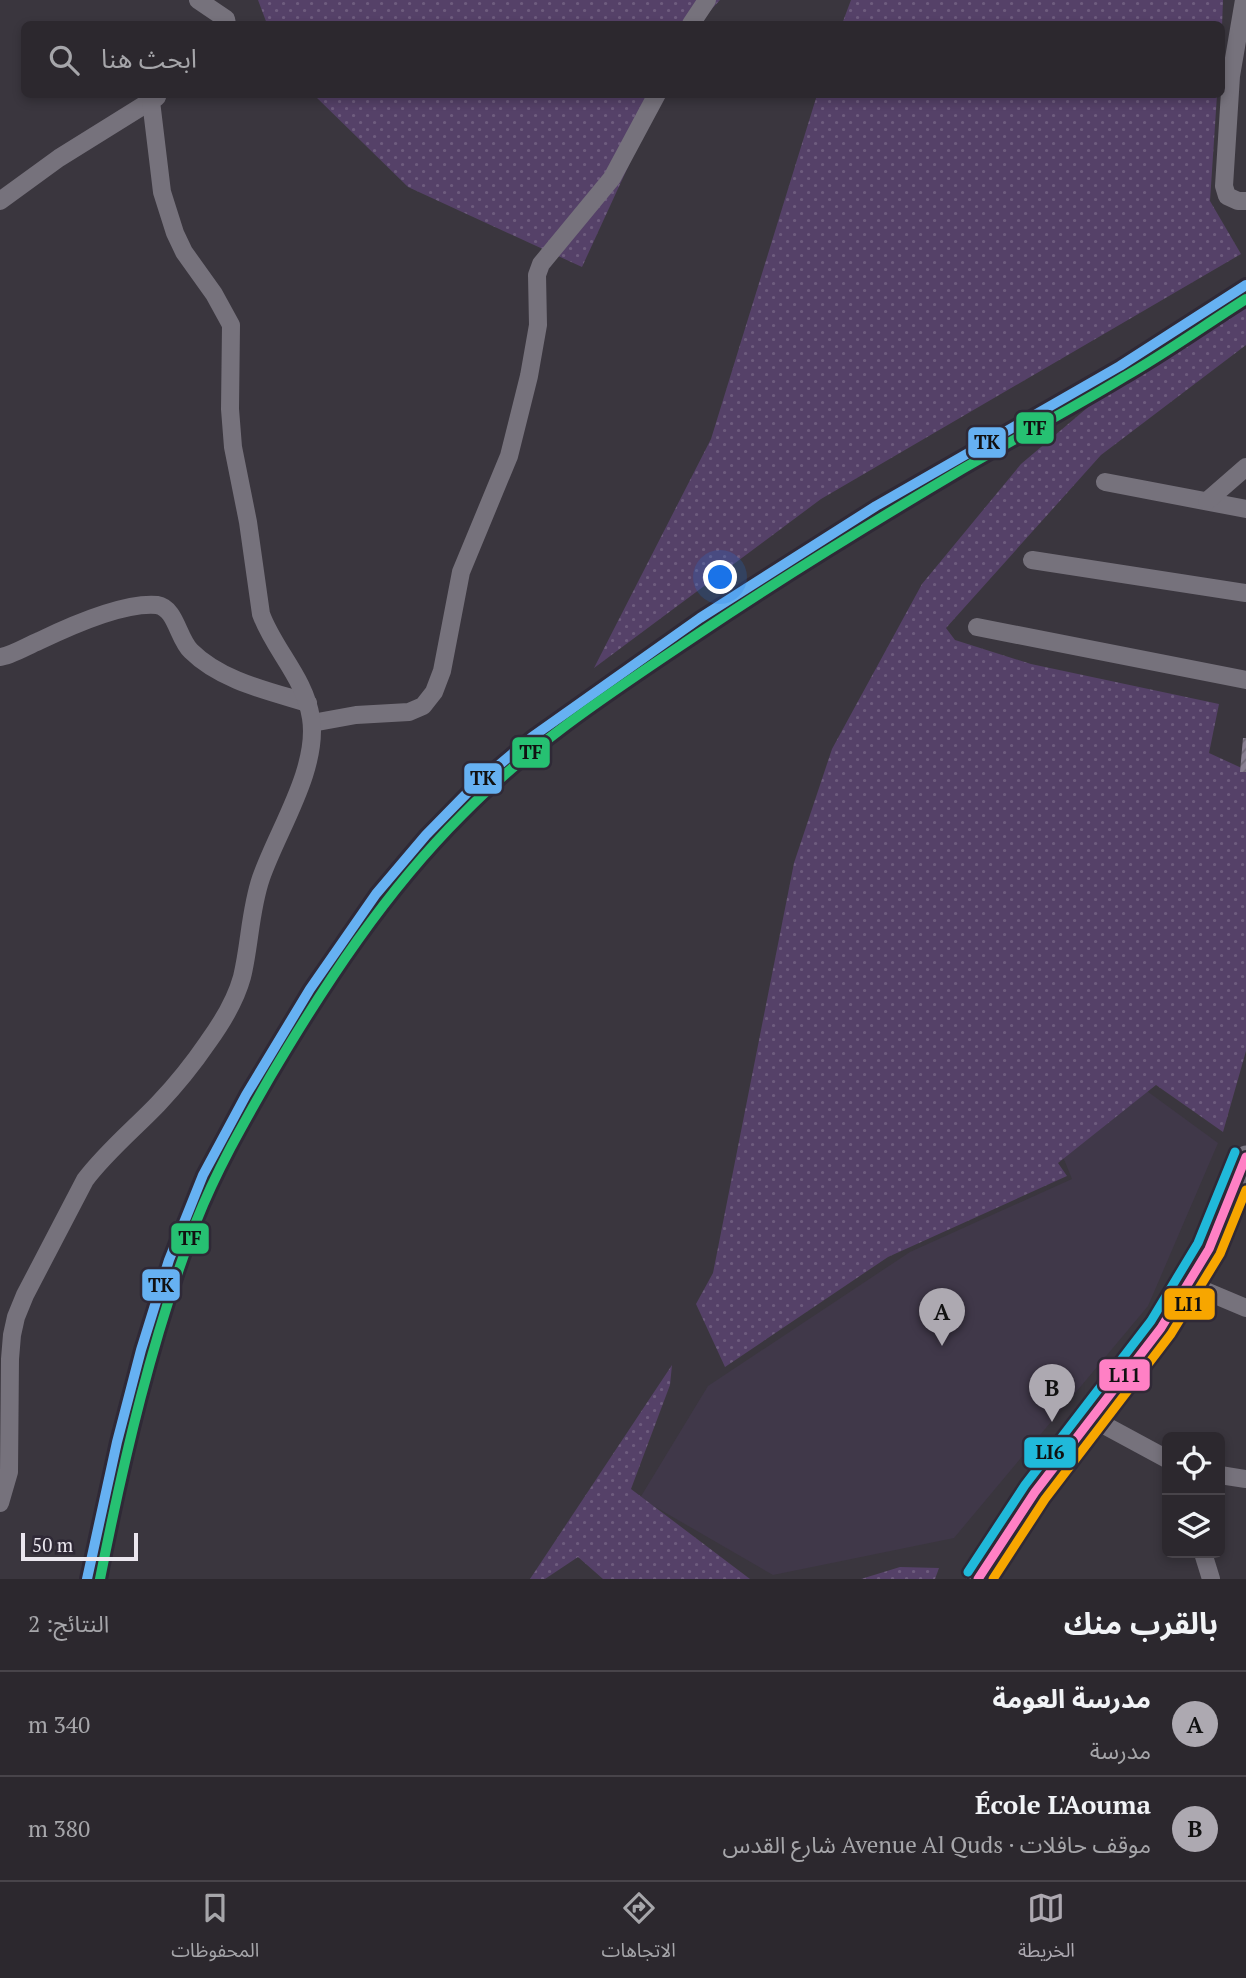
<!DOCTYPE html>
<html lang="ar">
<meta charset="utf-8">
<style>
:root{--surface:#2c282e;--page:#38343a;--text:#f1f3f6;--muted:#a6a6aa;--line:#48444a;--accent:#ada9b1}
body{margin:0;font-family:"PT Serif","Noto Sans Arabic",serif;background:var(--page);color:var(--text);direction:rtl}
.controls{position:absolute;right:21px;bottom:21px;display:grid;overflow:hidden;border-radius:10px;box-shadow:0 4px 10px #0003}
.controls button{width:63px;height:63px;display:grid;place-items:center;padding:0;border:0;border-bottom:2px solid var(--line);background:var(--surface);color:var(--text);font:35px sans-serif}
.scale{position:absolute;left:21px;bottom:18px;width:117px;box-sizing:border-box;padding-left:7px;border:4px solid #ebe7ef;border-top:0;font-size:19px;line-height:24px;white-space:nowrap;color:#ebe7ef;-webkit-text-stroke:5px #2f2936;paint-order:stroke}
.you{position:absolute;left:721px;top:578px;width:24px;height:24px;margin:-18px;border:5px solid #fff;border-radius:50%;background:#1a73e8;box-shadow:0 0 0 10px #1a73e833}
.badge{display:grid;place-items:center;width:46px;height:46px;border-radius:50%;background:var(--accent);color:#111;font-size:23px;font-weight:700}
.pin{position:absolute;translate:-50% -58px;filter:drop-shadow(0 2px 4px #0008)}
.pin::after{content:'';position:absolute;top:37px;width:24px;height:21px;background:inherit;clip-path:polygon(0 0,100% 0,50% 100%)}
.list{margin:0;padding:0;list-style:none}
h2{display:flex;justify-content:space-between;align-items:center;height:91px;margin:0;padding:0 28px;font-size:30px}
h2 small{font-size:23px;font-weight:400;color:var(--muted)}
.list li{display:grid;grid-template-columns:46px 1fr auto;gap:21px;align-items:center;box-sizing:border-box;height:105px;padding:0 28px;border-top:2px solid var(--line)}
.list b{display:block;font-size:26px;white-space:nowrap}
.list p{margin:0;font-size:23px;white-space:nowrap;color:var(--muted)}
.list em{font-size:23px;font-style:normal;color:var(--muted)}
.icon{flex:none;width:38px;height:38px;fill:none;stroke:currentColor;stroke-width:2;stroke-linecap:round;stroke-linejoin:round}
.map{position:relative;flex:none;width:1246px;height:1579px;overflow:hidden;direction:ltr}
.search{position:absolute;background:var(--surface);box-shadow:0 4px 10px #0003;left:21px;right:21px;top:21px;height:77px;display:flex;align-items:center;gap:18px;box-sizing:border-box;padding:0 24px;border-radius:10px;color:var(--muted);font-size:26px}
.sheet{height:301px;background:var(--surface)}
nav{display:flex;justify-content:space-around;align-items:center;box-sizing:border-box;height:98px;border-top:2px solid var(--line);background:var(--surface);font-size:19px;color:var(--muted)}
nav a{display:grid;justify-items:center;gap:4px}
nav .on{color:var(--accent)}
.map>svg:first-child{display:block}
</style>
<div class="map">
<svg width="1246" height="1579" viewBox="0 0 1246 1579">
<defs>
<pattern id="grass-dots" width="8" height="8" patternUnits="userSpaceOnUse" patternTransform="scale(1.75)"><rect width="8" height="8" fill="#554168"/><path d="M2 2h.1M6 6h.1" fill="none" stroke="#6e5c7e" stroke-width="1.8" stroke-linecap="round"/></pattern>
<pattern id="building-hatch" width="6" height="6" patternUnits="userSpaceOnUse" patternTransform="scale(1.75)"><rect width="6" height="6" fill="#877e90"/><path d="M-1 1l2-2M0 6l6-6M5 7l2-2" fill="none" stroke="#6d6773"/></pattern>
</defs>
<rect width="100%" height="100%" fill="#3a363e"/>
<path fill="#403849" d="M 1140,1086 L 1218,1143 L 1148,1306 L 954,1538 L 773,1575 L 640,1498 L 708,1386 L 910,1252 L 1072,1179 L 1059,1147 Z"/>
<g fill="url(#grass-dots)">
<path d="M 258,0 L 720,0 L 698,24 L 267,24 Z"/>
<path d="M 851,0 L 1223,0 L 1222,27 L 1222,24 L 842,24 Z"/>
<path d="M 314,95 L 661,95 L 582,267 L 408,187 Z"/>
<path d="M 817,95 L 1217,95 L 1210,201 L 1241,254 L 821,499 L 594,668 L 711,439 Z"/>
<path d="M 1246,297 L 1246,345 L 1101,455 L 946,628 L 955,640 L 1031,664 L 1219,704 L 1209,753 L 1246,770 L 1246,1051 L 1223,1132 L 1156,1085 L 1058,1163 L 1067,1176 L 888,1257 L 725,1367 L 696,1304 L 713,1273 L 794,863 L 832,749 L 922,584 L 1021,464 L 1100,397 L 1177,337 Z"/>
<path d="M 672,1365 L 670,1385 L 631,1489 L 750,1579 L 603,1579 L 578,1557 L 545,1579 L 530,1579 Z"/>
<path d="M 900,1567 L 939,1568 L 935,1579 L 861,1579 Z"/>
</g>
<path fill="url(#building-hatch)" d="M 1243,738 L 1246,738 L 1246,772 L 1240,772 Z"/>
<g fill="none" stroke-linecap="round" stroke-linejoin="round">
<g stroke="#76727c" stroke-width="18">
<path d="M 198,0 L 226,19 L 227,24"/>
<path d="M 1244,0 L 1231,76 L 1224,186 L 1227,196 L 1238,201 L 1246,201"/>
<path d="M 691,24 L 707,0"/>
<path d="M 0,201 L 59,158 L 157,97"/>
<path d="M 1105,482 L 1246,509"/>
<path d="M 1207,501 L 1246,467"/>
<path d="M 1032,560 L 1246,593"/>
<path d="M 977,627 L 1246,680"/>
<path d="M 0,657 C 11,656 27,646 39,641 C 68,627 124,602 157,605 C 176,608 178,639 191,651 C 221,681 269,691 308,703"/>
<path d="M 312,723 L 356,715 L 409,712 L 423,706 L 434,692 L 442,671 L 461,572 L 509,456 L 529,376 L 538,325 L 537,275 L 541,264 L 612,178 L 657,94"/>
<path d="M 1189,1284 L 1246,1308"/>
<path d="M 1093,1419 L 1167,1459"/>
<path d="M 1220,1475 L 1246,1479"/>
<path d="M 0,1503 L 9,1472 L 10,1359 L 12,1335 L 16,1317 L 25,1295 L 85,1180 C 106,1152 134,1129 158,1104 C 176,1085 193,1064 208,1042 C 221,1024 236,999 242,977 C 250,944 250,910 261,878 C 277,831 319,769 311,718 C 305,678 274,650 261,614 L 248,522 L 233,447 L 230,409 L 231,325 L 214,294 L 184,252 L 175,233 L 162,192 L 151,101"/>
<path d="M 1203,1553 L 1211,1579"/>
</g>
<path stroke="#76727e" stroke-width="23" d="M 978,1579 L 1035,1492 L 1161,1328 L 1209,1249 L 1246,1157"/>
<defs>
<path id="bus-1" d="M 978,1579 L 1035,1492 L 1161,1328 L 1209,1249 L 1246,1157"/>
<path id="bus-2" d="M 993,1579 L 1045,1499 L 1171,1334 L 1220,1254 L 1246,1190"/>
<path id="bus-3" d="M 968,1572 L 1025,1485 L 1151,1321 L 1198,1243 L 1235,1152"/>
</defs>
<use href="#bus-1" stroke="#2f2936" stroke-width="14"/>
<use href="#bus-2" stroke="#2f2936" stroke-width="14"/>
<use href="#bus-3" stroke="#2f2936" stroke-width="14"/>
<use href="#bus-1" stroke="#ff80c5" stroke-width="9"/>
<use href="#bus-2" stroke="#f7a600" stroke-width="9"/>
<use href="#bus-3" stroke="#20b9da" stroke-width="9"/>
<defs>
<path id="rail-1" d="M 87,1579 L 117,1442 L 141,1350 L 169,1260 L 203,1175 L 246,1095 L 310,989 L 376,894 L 426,835 L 472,788 L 532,737 L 700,618 L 876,506 L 1120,366 L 1246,285"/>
<path id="rail-2" d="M 100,1579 C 124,1458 152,1337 196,1222 C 216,1171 243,1124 270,1077 C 325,984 385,892 462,815 C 531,744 616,689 698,634 C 783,577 871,523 959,471 C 1014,439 1070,410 1124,377 C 1166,353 1205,325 1246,299"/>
</defs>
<use href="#rail-1" stroke="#2f2936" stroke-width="16"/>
<use href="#rail-2" stroke="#2f2936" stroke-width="16"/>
<use href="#rail-1" stroke="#66b1f2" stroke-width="10"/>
<use href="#rail-2" stroke="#26c172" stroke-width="10"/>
</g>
<g stroke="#2f2936" stroke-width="2.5">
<rect x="1015" y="411" width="40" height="34" rx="7" fill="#26c172"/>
<rect x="967" y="426" width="40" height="33" rx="7" fill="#66b1f2"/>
<rect x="511" y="736" width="40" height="33" rx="7" fill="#26c172"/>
<rect x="463" y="762" width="40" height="33" rx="7" fill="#66b1f2"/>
<rect x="170" y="1222" width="40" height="33" rx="7" fill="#26c172"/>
<rect x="141" y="1268" width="40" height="34" rx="7" fill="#66b1f2"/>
<rect x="1163" y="1287" width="53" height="34" rx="7" fill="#f7a600"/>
<rect x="1098" y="1358" width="53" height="34" rx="7" fill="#ff80c5"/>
<rect x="1023" y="1436" width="54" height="33" rx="7" fill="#20b9da"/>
</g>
<g font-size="19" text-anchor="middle" font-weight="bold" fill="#111">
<text x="1035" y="435">TF</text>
<text x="987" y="449">TK</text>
<text x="531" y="759">TF</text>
<text x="483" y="785">TK</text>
<text x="190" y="1245">TF</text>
<text x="161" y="1292">TK</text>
<text x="1189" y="1311">LI1</text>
<text x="1125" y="1382">L11</text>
<text x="1050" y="1459">LI6</text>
</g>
</svg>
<div class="controls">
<button><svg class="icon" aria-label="locate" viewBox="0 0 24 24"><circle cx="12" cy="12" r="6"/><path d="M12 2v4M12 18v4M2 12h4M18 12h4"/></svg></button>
<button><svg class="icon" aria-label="layers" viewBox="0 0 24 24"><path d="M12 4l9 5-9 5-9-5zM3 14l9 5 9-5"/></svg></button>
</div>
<div class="scale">50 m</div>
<div class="you"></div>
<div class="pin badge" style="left:942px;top:1346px">A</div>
<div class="pin badge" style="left:1052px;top:1422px">B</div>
<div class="search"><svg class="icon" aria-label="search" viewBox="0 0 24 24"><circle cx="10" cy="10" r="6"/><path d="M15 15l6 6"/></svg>ابحث هنا</div>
</div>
<section class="sheet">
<h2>بالقرب منك<small>النتائج: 2</small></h2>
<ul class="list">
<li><span class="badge">A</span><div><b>مدرسة العومة</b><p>مدرسة</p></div><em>340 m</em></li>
<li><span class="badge">B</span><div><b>École L'Aouma</b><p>موقف حافلات · Avenue Al Quds شارع القدس</p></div><em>380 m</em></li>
</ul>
</section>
<nav>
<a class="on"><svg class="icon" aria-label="map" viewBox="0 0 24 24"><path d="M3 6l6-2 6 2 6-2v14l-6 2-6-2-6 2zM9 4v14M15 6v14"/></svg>الخريطة</a>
<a><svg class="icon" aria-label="directions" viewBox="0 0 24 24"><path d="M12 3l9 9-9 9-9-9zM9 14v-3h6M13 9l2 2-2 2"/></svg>الاتجاهات</a>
<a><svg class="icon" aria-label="saved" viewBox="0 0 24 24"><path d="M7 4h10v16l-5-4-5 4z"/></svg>المحفوظات</a>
</nav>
